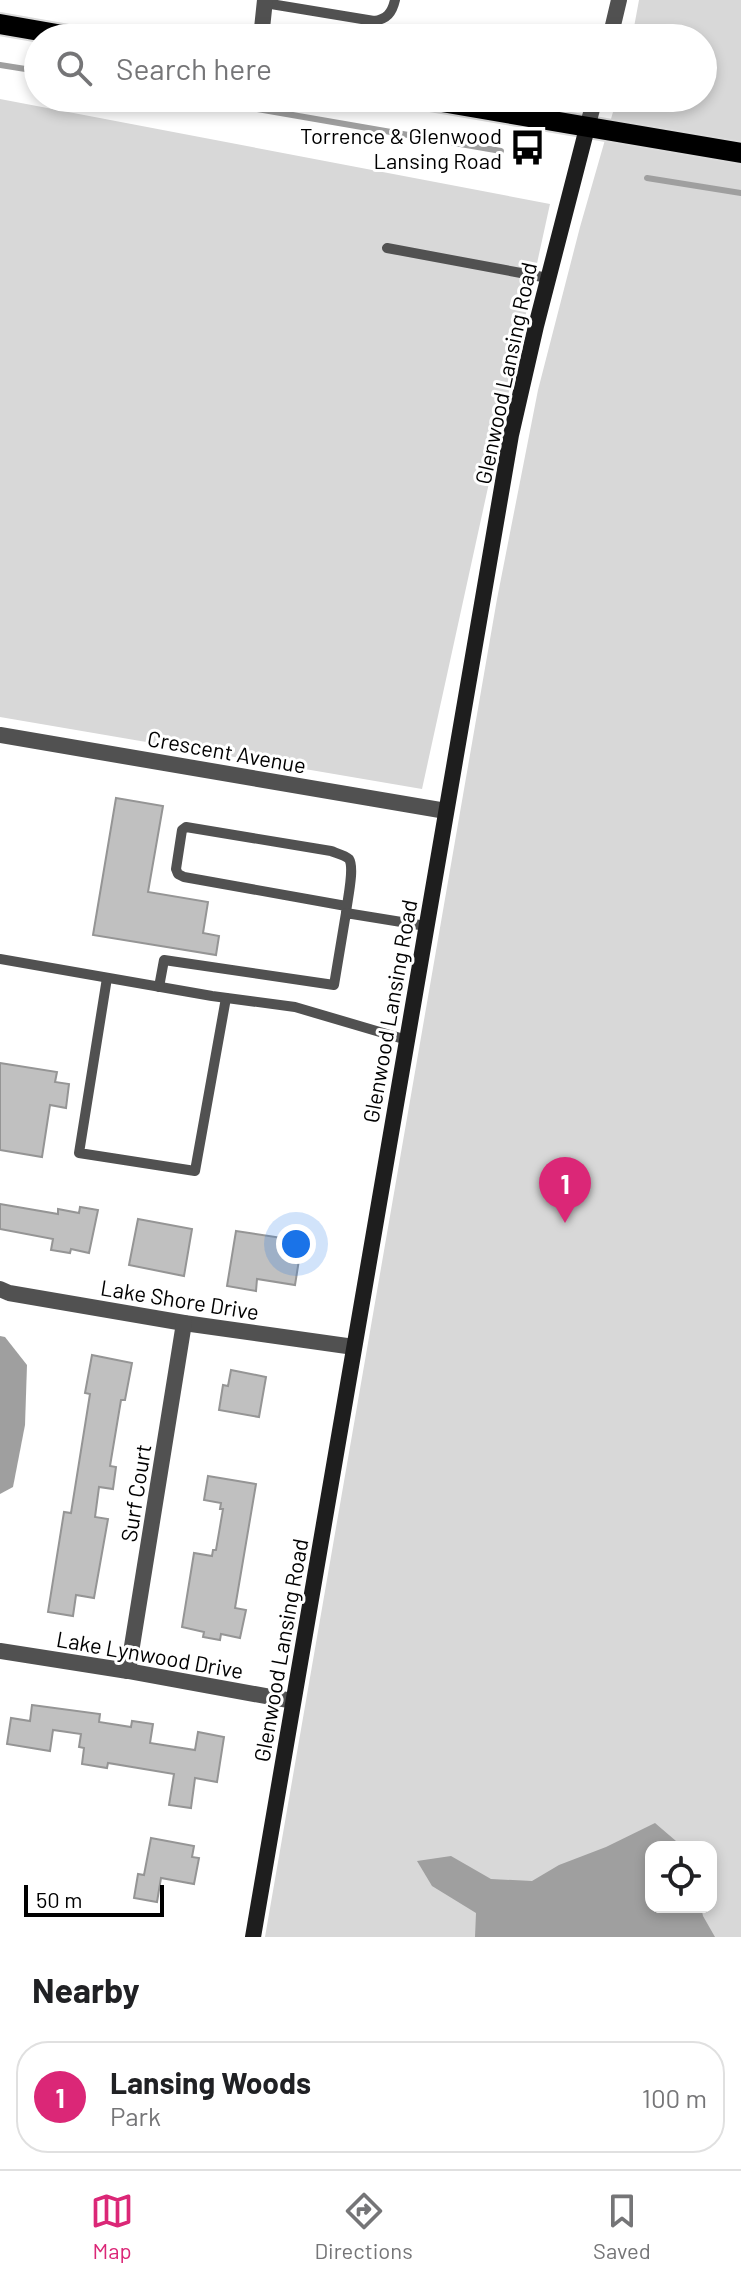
<!DOCTYPE html>
<style>
:root{--surface:#fff;--page:#f6f6f6;--text:#202124;--muted:#757577;--line:#e0e0e0;--accent:#db2777}
body{margin:0;font-family:Barlow,sans-serif;background:var(--page);color:var(--text)}
.controls{position:absolute;right:24px;bottom:24px;display:grid;overflow:hidden;border-radius:16px;box-shadow:0 4px 12px #0003}
.controls button{width:72px;height:72px;display:grid;place-items:center;padding:0;border:0;border-bottom:2px solid var(--line);background:var(--surface);color:var(--text);font:40px sans-serif}
.scale{position:absolute;left:24px;bottom:20px;width:140px;box-sizing:border-box;padding-left:8px;border:4px solid #000;border-top:0;font-size:22px;line-height:28px;white-space:nowrap;color:#000;-webkit-text-stroke:6px #fff;paint-order:stroke}
.you{position:absolute;left:296px;top:1244px;width:28px;height:28px;margin:-20px;border:6px solid #fff;border-radius:50%;background:#1a73e8;box-shadow:0 0 0 12px #1a73e833}
.badge{display:grid;place-items:center;width:52px;height:52px;border-radius:50%;background:var(--accent);color:#fff;font-size:26px;font-weight:700}
.pin{position:absolute;translate:-50% -66px;filter:drop-shadow(0 2px 4px #0008)}
.pin::after{content:'';position:absolute;top:42px;width:28px;height:24px;background:inherit;clip-path:polygon(0 0,100% 0,50% 100%)}
.list{margin:0;padding:0;list-style:none}
h2{display:flex;justify-content:space-between;align-items:center;height:104px;margin:0;padding:0 32px;font-size:34px}
h2 small{font-size:26px;font-weight:400;color:var(--muted)}
.list li{display:grid;grid-template-columns:52px 1fr auto;gap:24px;align-items:center;box-sizing:border-box;height:112px;margin:0 16px 16px;padding:0 16px;border:2px solid var(--line);border-radius:32px}
.list b{display:block;font-size:30px;white-space:nowrap}
.list p{margin:0;font-size:26px;white-space:nowrap;color:var(--muted)}
.list em{font-size:26px;font-style:normal;color:var(--muted)}
.icon{flex:none;width:44px;height:44px;fill:none;stroke:currentColor;stroke-width:2;stroke-linecap:round;stroke-linejoin:round}
.map{position:relative;flex:none;width:741px;height:1937px;overflow:hidden}
.search{position:absolute;background:var(--surface);box-shadow:0 4px 12px #0003;left:24px;right:24px;top:24px;height:88px;display:flex;align-items:center;gap:20px;box-sizing:border-box;padding:0 28px;border-radius:44px;color:var(--muted);font-size:30px}
.sheet{height:232px;background:var(--surface)}
nav{display:flex;justify-content:space-around;align-items:center;box-sizing:border-box;height:112px;border-top:2px solid var(--line);background:var(--surface);font-size:22px;color:var(--muted)}
nav a{display:grid;justify-items:center;gap:4px}
nav .on{color:var(--accent)}
.map>svg:first-child{display:block}
</style>
<div class="map">
<svg width="741" height="1937" viewBox="0 0 741 1937">
<rect width="100%" height="100%" fill="#fff"/>
<g fill="#d8d8d8" fill-rule="evenodd">
<path d="M 639,0 L 741,0 L 741,1937 L 265,1937 L 497,599 L 538,390 L 580,227 L 617,98 L 703,98 L 703,38 L 632,38 ZM 651,1847 L 711,1847 L 711,1907 L 651,1907 Z"/>
<path d="M 0,99 L 550,204 L 422,789 L 0,717 Z"/>
</g>
<g fill="#9f9f9f">
<path d="M 0,1336 L 5,1337 L 27,1365 L 25,1425 L 13,1487 L 0,1494 Z"/>
<path d="M 655,1823 L 683,1847 L 651,1847 L 651,1907 L 701,1907 L 703,1916 L 715,1937 L 475,1937 L 476,1913 L 432,1886 L 417,1861 L 451,1856 L 491,1879 L 532,1881 L 559,1865 L 606,1847 Z"/>
</g>
<g fill="none" stroke-linecap="round" stroke-linejoin="round">
<g stroke="#9f9f9f" stroke-width="6">
<path d="M 0,65 L 38,71"/>
<path d="M 194,98 L 501,151"/>
<path d="M 647,178 L 741,193"/>
</g>
</g>
<g fill="#c0c0c0" stroke="#959595" stroke-width="2">
<path d="M 116,798 L 163,806 L 148,892 L 208,902 L 203,933 L 219,936 L 216,955 L 93,935 Z"/>
<path d="M 0,1063 L 57,1072 L 55,1082 L 69,1084 L 66,1108 L 50,1105 L 42,1157 L 0,1150 Z"/>
<path d="M 0,1204 L 58,1214 L 58,1209 L 79,1213 L 80,1207 L 98,1210 L 89,1253 L 71,1249 L 70,1253 L 51,1250 L 53,1239 L 0,1229 Z"/>
<path d="M 138,1219 L 192,1229 L 184,1276 L 129,1265 Z"/>
<path d="M 236,1231 L 302,1241 L 295,1285 L 257,1279 L 256,1291 L 227,1286 Z"/>
<path d="M 92,1355 L 132,1363 L 125,1400 L 121,1400 L 110,1466 L 116,1467 L 113,1489 L 99,1487 L 95,1517 L 108,1519 L 94,1598 L 76,1595 L 73,1616 L 48,1612 L 64,1512 L 71,1513 L 90,1394 L 85,1393 Z"/>
<path d="M 231,1370 L 266,1377 L 259,1417 L 219,1410 L 223,1385 L 228,1386 Z"/>
<path d="M 208,1476 L 256,1484 L 235,1608 L 246,1610 L 240,1638 L 221,1634 L 220,1640 L 203,1637 L 204,1632 L 182,1627 L 194,1553 L 212,1556 L 213,1550 L 216,1550 L 223,1509 L 220,1509 L 221,1503 L 204,1500 Z"/>
<path d="M 32,1705 L 100,1714 L 99,1722 L 131,1727 L 132,1721 L 153,1724 L 150,1743 L 195,1750 L 198,1732 L 224,1737 L 217,1782 L 195,1778 L 191,1808 L 169,1805 L 174,1774 L 108,1763 L 107,1768 L 82,1764 L 84,1748 L 79,1747 L 81,1734 L 53,1730 L 50,1751 L 7,1744 L 11,1718 L 30,1721 Z"/>
<path d="M 151,1838 L 194,1846 L 192,1857 L 199,1858 L 194,1884 L 161,1878 L 157,1902 L 134,1898 L 138,1874 L 144,1875 Z"/>
</g>
<g fill="none" stroke-linecap="round" stroke-linejoin="round">
<defs>
<g id="primary">
<path d="M 0,24 L 80,38"/>
<path d="M 418,98 L 741,153"/>
</g>
</defs>
<use href="#primary" stroke="#dbdbdb" stroke-width="24"/>
<g stroke="#515151" stroke-width="10">
<path d="M 265,3 L 374,21 C 387,19 392,13 395,0"/>
<path d="M 387,248 L 548,278"/>
<path d="M 346,913 C 347,901 355,868 349,859 C 345,855 336,853 331,851 L 186,827 L 182,830 L 176,869 L 178,874 L 184,877 L 346,906"/>
<path d="M 0,959 L 212,996 L 295,1007 L 407,1040"/>
<path d="M 107,978 L 79,1153 L 195,1171 L 226,998"/>
<path d="M 159,987 L 164,960 L 334,985 L 346,913 L 426,926"/>
</g>
<g stroke="#515151" stroke-width="16">
<path d="M 261,38 L 265,0"/>
<path d="M 0,735 L 446,811"/>
<path d="M 0,1289 L 9,1293 L 184,1323 L 354,1347"/>
<path d="M 0,1651 L 128,1671 L 293,1701"/>
<path d="M 128,1671 L 184,1323"/>
</g>
<g stroke="#515151" stroke-width="16">
<path d="M 610,38 L 619,0"/>
<path d="M 587,128 L 595,98"/>
</g>
<path stroke="#1e1e1e" stroke-width="16" d="M 253,1937 L 511,435 L 536,326 L 587,128"/>
<use href="#primary" stroke="#000" stroke-width="20"/>
</g>
<defs>
<symbol id="bus-bare" viewBox="-9 -9 18 18"><path d="M-5-6H5V4H4V6H2V4H-2V6H-4V4H-5ZM-3.5-4V0h7V-4ZM-3.5 1.2v1.5H-2V1.2ZM2 1.2v1.5H3.5V1.2Z" fill="#000" stroke="#fff" stroke-width="2.5" paint-order="stroke"/></symbol>
</defs>
<g fill-rule="evenodd">
<use href="#bus-bare" x="502" y="122" width="51" height="51"/>
</g>
<g text-anchor="middle" dominant-baseline="central" stroke-width="6" stroke-linejoin="round" paint-order="stroke">
<g font-size="22" fill="#000" stroke="#fff" text-anchor="end">
<text x="502" y="135">Torrence &amp; Glenwood<tspan x="502" dy="25">Lansing Road</tspan></text>
</g>
<g font-size="22" fill="#000" stroke="#fff">
<text transform="translate(505 373) rotate(-78)">Glenwood Lansing Road</text>
<text transform="translate(227 751) rotate(10)">Crescent Avenue</text>
<text transform="translate(389 1011) rotate(-80)">Glenwood Lansing Road</text>
<text transform="translate(180 1299) rotate(9)">Lake Shore Drive</text>
<text transform="translate(135 1493) rotate(-81)">Surf Court</text>
<text transform="translate(280 1650) rotate(-80)">Glenwood Lansing Road</text>
<text transform="translate(150 1654) rotate(10)">Lake Lynwood Drive</text>
</g>
</g>
</svg>
<div class="controls">
<button><svg class="icon" aria-label="locate" viewBox="0 0 24 24"><circle cx="12" cy="12" r="6"/><path d="M12 2v4M12 18v4M2 12h4M18 12h4"/></svg></button>
</div>
<div class="scale">50 m</div>
<div class="you"></div>
<div class="pin badge" style="left:565px;top:1223px">1</div>
<div class="search"><svg class="icon" aria-label="search" viewBox="0 0 24 24"><circle cx="10" cy="10" r="6"/><path d="M15 15l6 6"/></svg>Search here</div>
</div>
<section class="sheet">
<h2>Nearby<small></small></h2>
<ul class="list">
<li><span class="badge">1</span><div><b>Lansing Woods</b><p>Park</p></div><em>100 m</em></li>
</ul>
</section>
<nav>
<a class="on"><svg class="icon" aria-label="map" viewBox="0 0 24 24"><path d="M3 6l6-2 6 2 6-2v14l-6 2-6-2-6 2zM9 4v14M15 6v14"/></svg>Map</a>
<a><svg class="icon" aria-label="directions" viewBox="0 0 24 24"><path d="M12 3l9 9-9 9-9-9zM9 14v-3h6M13 9l2 2-2 2"/></svg>Directions</a>
<a><svg class="icon" aria-label="saved" viewBox="0 0 24 24"><path d="M7 4h10v16l-5-4-5 4z"/></svg>Saved</a>
</nav>
